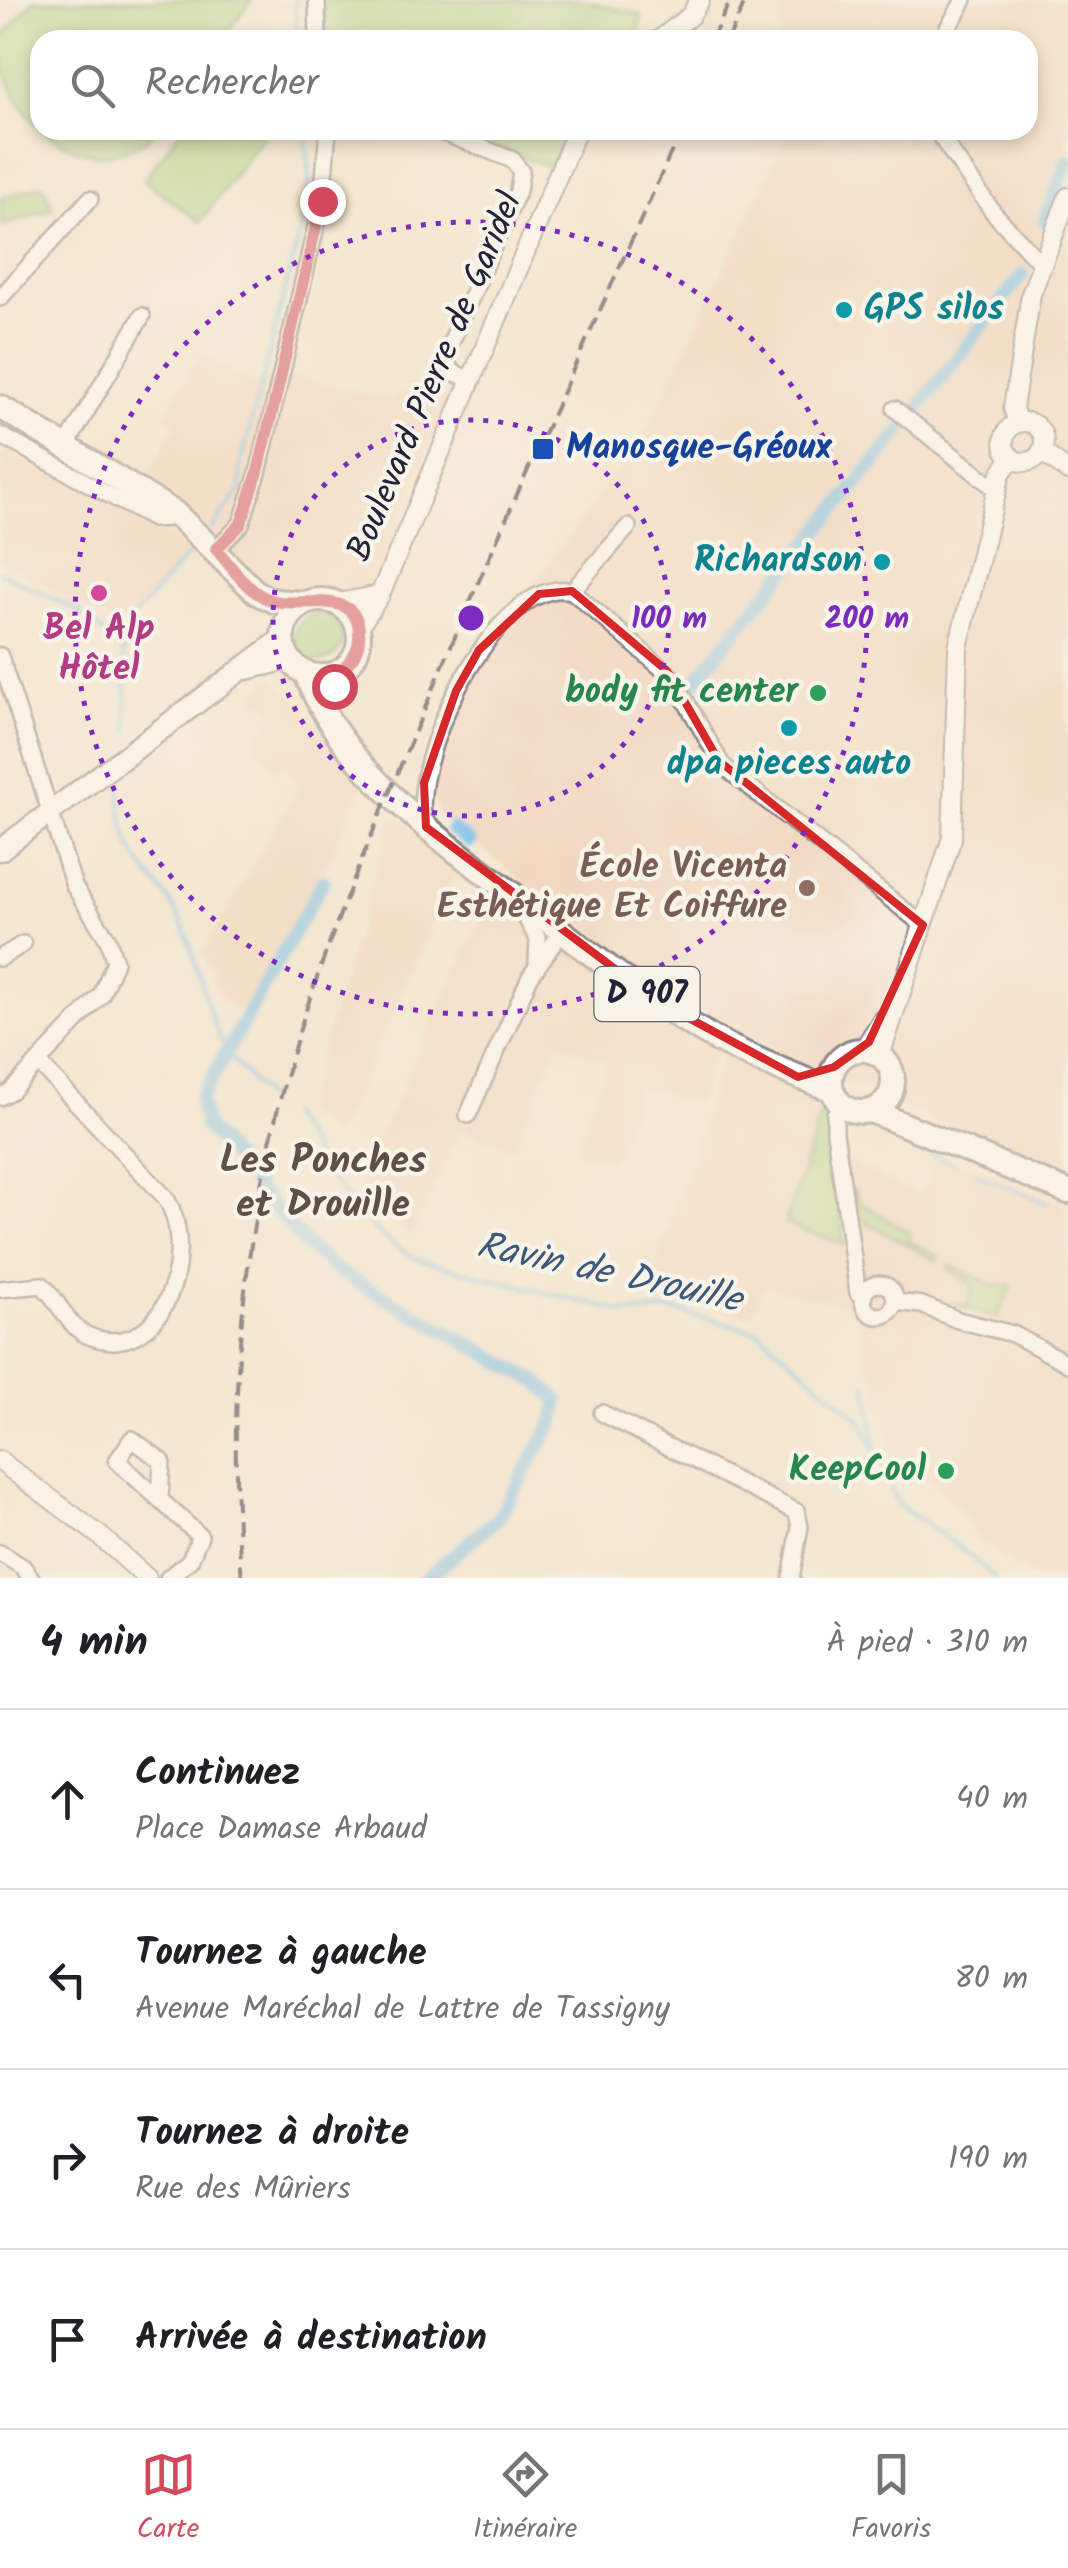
<!DOCTYPE html>
<html lang="fr">
<meta charset="utf-8">
<style>
:root{--surface:#fff;--page:#f2f2f2;--text:#202124;--muted:#757577;--line:#e0e0e0;--accent:#d1495b}
body{margin:0;font-family:Kalam,sans-serif;background:var(--page);color:var(--text)}
.stop{position:absolute;width:30px;height:30px;margin:-22px;border:8px solid #d1495b;border-radius:50%;background:#fff}
.stop.end{background:#d1495b;border-color:#fff;box-shadow:0 2px 10px #0008}
.list{margin:0;padding:0;list-style:none}
h2{display:flex;justify-content:space-between;align-items:center;height:130px;margin:0;padding:0 40px;font-size:42px}
h2 small{font-size:32px;font-weight:400;color:var(--muted)}
.list li{display:grid;grid-template-columns:65px 1fr auto;gap:30px;align-items:center;box-sizing:border-box;height:180px;padding:0 40px;border-top:2px solid var(--line)}
.list b{display:block;font-size:38px;white-space:nowrap}
.list p{margin:0;font-size:32px;white-space:nowrap;color:var(--muted)}
.list em{font-size:32px;font-style:normal;color:var(--muted)}
.icon{flex:none;width:55px;height:55px;fill:none;stroke:currentColor;stroke-width:2;stroke-linecap:round;stroke-linejoin:round}
.map{position:relative;flex:none;width:1068px;height:1578px;overflow:hidden}
.search{position:absolute;background:var(--surface);box-shadow:0 5px 15px #0003;left:30px;right:30px;top:30px;height:110px;display:flex;align-items:center;gap:25px;box-sizing:border-box;padding:0 35px;border-radius:30px;color:var(--muted);font-size:38px}
.sheet{height:850px;background:var(--surface)}
nav{display:flex;justify-content:space-around;align-items:center;box-sizing:border-box;height:140px;border-top:2px solid var(--line);background:var(--surface);font-size:28px;color:var(--muted)}
nav a{display:grid;justify-items:center;gap:5px}
nav .on{color:var(--accent)}
.map>svg:first-child{display:block}
</style>
<div class="map">
<svg width="1068" height="1578" viewBox="0 0 1068 1578">
<rect width="100%" height="100%" fill="#f7f3e8"/>
<filter id="ink" filterUnits="userSpaceOnUse"><feTurbulence type="fractalNoise" baseFrequency=".01" numOctaves="2"/><feDisplacementMap in="SourceGraphic" scale="20" xChannelSelector="R" yChannelSelector="G"/><feConvolveMatrix kernelMatrix="1 2 1 2 8 2 1 2 1" color-interpolation-filters="sRGB"/></filter>
<filter id="wash" filterUnits="userSpaceOnUse"><feTurbulence type="fractalNoise" baseFrequency=".0048" numOctaves="4" result="noise"/><feDisplacementMap in="SourceGraphic" scale="40" xChannelSelector="R" yChannelSelector="G"/><feGaussianBlur stdDeviation="2.25" result="paint"/><feColorMatrix in="noise" values="0 0 0 0 0 0 0 0 0 0 0 0 0 0 0 0 0 1.4 0 .05"/><feComposite in="paint" operator="in"/></filter>
<g filter="url(#wash)">
<rect width="100%" height="100%" fill="#f4e7d1"/>
<g fill="#f1d5bd">
<path d="M 781,0 L 1068,0 L 1068,1181 L 744,1037 L 667,988 L 514,874 L 440,817 L 431,794 L 474,666 L 650,425 L 777,154 L 778,130 L 1028,130 L 1028,40 L 780,40 Z"/>
<path d="M 201,352 L 256,383 L 290,376 L 389,399 L 419,387 L 449,400 L 376,582 L 353,595 L 315,590 L 288,595 L 268,589 L 143,485 L 176,423 L 164,417 Z"/>
<path d="M 9,450 L 183,542 L 188,550 L 123,629 L 0,561 L 0,459 Z"/>
<path d="M 272,672 L 366,777 L 329,861 L 241,1013 L 219,996 L 202,953 L 299,785 L 285,766 L 278,771 L 254,743 L 273,715 L 253,696 Z"/>
<path d="M 393,812 L 458,868 L 349,1111 L 333,1134 L 303,1113 Z"/>
<path d="M 492,895 L 718,1045 L 697,1105 L 640,1088 L 613,1164 L 576,1149 L 607,1062 L 558,1042 L 514,1150 L 460,1129 L 412,1237 L 366,1195 L 359,1180 Z"/>
<path d="M 725,1050 L 828,1092 L 840,1159 L 920,1195 L 940,1153 L 1068,1207 L 1068,1578 L 1032,1578 L 1011,1564 L 980,1541 L 963,1512 L 892,1449 L 854,1307 L 763,1286 L 752,1317 L 649,1287 Z"/>
</g>
<g fill="#a6d27f" stroke="#647a5d" stroke-width="2.5">
<path d="M 34,0 L 252,0 L 222,40 L 40,40 L 40,130 L 156,130 C 103,187 23,134 6,73 C 4,63 0,55 0,44 C 6,29 24,13 34,0 Z"/>
<path d="M 325,0 L 583,0 L 642,15 L 637,40 L 323,40 L 320,11 Z"/>
<path d="M 180,130 L 268,130 L 200,222 L 144,180 Z"/>
<path d="M 451,130 L 569,130 L 552,168 Z"/>
<path d="M 39,185 L 44,186 L 53,209 L 2,226 L 0,199 Z"/>
<circle cx="319" cy="637" r="24"/>
<path d="M 823,1108 L 827,1118 L 845,1245 L 785,1224 Z"/>
<path d="M 849,1189 L 856,1192 L 859,1202 L 910,1233 L 909,1241 L 938,1256 L 935,1260 L 853,1215 Z"/>
<path d="M 950,1265 L 994,1286 L 1012,1285 L 997,1318 L 953,1304 L 966,1306 L 974,1286 L 949,1269 Z"/>
</g>
<g fill="none" stroke-linecap="round" stroke-linejoin="round">
<g stroke="#70bcea" stroke-width="4">
<path d="M 295,0 L 296,40"/>
<path d="M 212,529 L 241,489 L 241,464 L 305,212 L 310,176 L 305,130"/>
<path d="M 0,572 L 82,613 L 124,653 L 128,731"/>
<path d="M 124,653 L 131,620 L 191,551"/>
<path d="M 120,779 C 119,876 162,866 188,938 C 200,973 206,1008 221,1042"/>
<path d="M 229,1056 L 269,1100"/>
<path d="M 288,1114 C 325,1169 358,1229 419,1260 L 627,1313 L 673,1310 L 760,1332 L 862,1421 L 898,1505 L 961,1548 L 995,1578"/>
<path d="M 914,1147 L 952,1163"/>
<path d="M 977,1174 L 1046,1203"/>
<path d="M 867,1383 L 876,1448"/>
</g>
<g stroke="#70bcea" stroke-width="14">
<path d="M 1045,220 L 1068,161"/>
<path d="M 696,680 L 899,433 L 1023,274"/>
<path d="M 452,829 L 469,842"/>
<path d="M 1058,1174 L 1062,1176"/>
<path d="M 258,1187 L 205,1126 L 200,1099 L 323,881"/>
<path d="M 265,1196 L 308,1247 L 337,1271 L 538,1382 L 558,1400 L 554,1422 L 498,1518 L 426,1578"/>
</g>
</g>
</g>
<g filter="url(#ink)">
<g fill="none" stroke-linecap="round" stroke-linejoin="round">
<defs>
<g id="minor">
<path d="M 317,0 L 318,40"/>
<path d="M 941,40 L 964,0"/>
<path d="M 436,130 L 513,160 L 521,172 L 518,191 L 445,356 L 451,371 L 470,380"/>
<path d="M 936,130 L 993,212 L 1041,264"/>
<path d="M 0,298 L 90,199"/>
<path d="M 895,409 L 997,490"/>
<path d="M 0,435 L 153,519 L 169,518"/>
<path d="M 65,448 L 142,316"/>
<path d="M 216,549 L 241,524 L 258,473 L 322,201 L 328,130"/>
<path d="M 572,591 L 672,677 L 722,765 L 923,925"/>
<path d="M 0,656 L 74,886 L 108,940 L 115,962 L 101,995 L 11,1091 L 0,1097"/>
<path d="M 426,827 C 403,770 496,573 572,591 L 628,527"/>
<path d="M 517,903 L 538,939 L 537,963"/>
<path d="M 0,958 L 23,944"/>
<path d="M 842,1105 L 835,1114 L 835,1132 L 858,1293 L 863,1297"/>
<path d="M 468,1115 L 530,977 L 562,931"/>
<circle cx="879" cy="1300" r="16"/>
<path d="M 0,1289 L 42,1285 C 58,1299 68,1328 89,1336 C 166,1366 199,1247 165,1197 L 38,1062"/>
<path d="M 895,1302 L 922,1305 L 958,1320 L 1013,1334 L 1068,1364"/>
<path d="M 602,1413 L 797,1512 L 800,1527 L 791,1578"/>
<path d="M 160,1498 L 162,1461 L 132,1439 L 117,1461 L 200,1536 L 190,1560 L 168,1578"/>
<path d="M 0,1553 L 23,1567 L 31,1578"/>
</g>
<g id="tertiary">
<path d="M 659,40 L 690,16 L 700,0"/>
<circle cx="1024" cy="442" r="20"/>
<path d="M 1018,423 L 1013,408 L 1031,294 L 1068,197"/>
<path d="M 1042,452 L 1068,471"/>
<path d="M 339,603 L 380,595"/>
<path d="M 359,627 L 380,595 L 577,130"/>
<path d="M 863,1050 L 882,1020"/>
<path d="M 880,1056 L 952,838 L 958,647 L 1001,473 L 1012,458"/>
<path d="M 0,1461 L 99,1535 L 147,1578"/>
</g>
<g id="secondary">
<path d="M 246,669 L 289,659"/>
<path d="M 0,850 L 282,639"/>
</g>
<g id="primary">
<path d="M 0,407 L 175,513 L 257,593 L 274,601 L 304,603"/>
<circle cx="321" cy="638" r="38"/>
<path d="M 306,674 C 346,781 458,851 544,918 C 600,960 657,1007 719,1041 C 755,1060 794,1075 832,1090"/>
<circle cx="862" cy="1081" r="31"/>
<path d="M 871,1111 L 1068,1192"/>
</g>
</defs>
<use href="#minor" stroke="#8b8486" stroke-width="20"/>
<use href="#tertiary" stroke="#8b8486" stroke-width="22"/>
<use href="#secondary" stroke="#8b8486" stroke-width="25"/>
<use href="#primary" stroke="#8b8486" stroke-width="28"/>
<use href="#minor" stroke="#fff" stroke-width="15"/>
<use href="#tertiary" stroke="#fff" stroke-width="18"/>
<use href="#secondary" stroke="#fff" stroke-width="20"/>
<use href="#primary" stroke="#fff" stroke-width="22"/>
<g stroke="#22223b" stroke-width="4" stroke-dasharray="15 8" stroke-linecap="butt">
<path d="M 711,40 L 731,0"/>
<path d="M 728,40 L 746,0"/>
<path d="M 242,1578 C 223,1386 248,1184 309,1001 C 348,884 399,771 446,658 C 521,480 603,306 681,130"/>
</g>
</g>
</g>
<g fill="none" stroke-linecap="round" stroke-linejoin="round" filter="url(#ink)">
<path stroke="#d1495b" stroke-width="12" d="M 322,201 L 258,472 L 241,524 L 216,549 C 233,568 248,594 274,601 C 303,608 363,586 359,639 C 358,660 339,667 334,686"/>
</g>
<path d="M0 0H1068V1578H0ZM 572,591 L 667,671 L 719,761 L 923,925 L 869,1042 L 834,1067 L 798,1077 L 659,1002 L 426,827 L 424,783 L 456,691 L 479,650 L 539,594 Z" fill="#f4e7d1" fill-opacity=".55" fill-rule="evenodd"/>
<path fill="none" stroke="#d62828" stroke-width="8" stroke-linejoin="round" d="M 572,591 L 667,671 L 719,761 L 923,925 L 869,1042 L 834,1067 L 798,1077 L 659,1002 L 426,827 L 424,783 L 456,691 L 479,650 L 539,594 Z"/>
<g fill="none" stroke="#7b2cbf" stroke-width="5" stroke-dasharray="5 10">
<circle cx="471" cy="618" r="198"/>
<circle cx="471" cy="618" r="396"/>
</g>
<g fill="#0f9aa8" stroke="#f7f3e8" stroke-width="4">
<circle cx="844" cy="310" r="10"/>
<circle cx="882" cy="562" r="10"/>
<circle cx="789" cy="728" r="10"/>
</g>
<rect fill="#1a4fb4" stroke="#f7f3e8" stroke-width="4" x="531" y="437" width="24" height="24" rx="5"/>
<circle fill="#d1479c" stroke="#f7f3e8" stroke-width="4" cx="99" cy="593" r="10"/>
<g fill="#2e9e5b" stroke="#f7f3e8" stroke-width="4">
<circle cx="818" cy="693" r="10"/>
<circle cx="946" cy="1471" r="10"/>
</g>
<circle fill="#8d6e63" stroke="#f7f3e8" stroke-width="4" cx="807" cy="888" r="10"/>
<g text-anchor="middle" dominant-baseline="central" stroke-width="9" stroke-linejoin="round" paint-order="stroke">
<rect fill="#f7f3e8" stroke="#62616f" stroke-width="2.5" x="594.5" y="967" width="105" height="54" rx="8"/>
<g font-size="32" font-weight="bold" fill="#22223b">
<text x="647" y="994">D 907</text>
</g>
<g font-size="35" font-weight="bold" fill="#0d838f" stroke="#f7f3e8" text-anchor="start">
<text x="864" y="310">GPS silos</text>
<text x="862" y="562" text-anchor="end">Richardson</text>
<text x="789" y="765" text-anchor="middle">dpa pieces auto</text>
</g>
<g font-size="35" fill="#22223b" stroke="#f7f3e8">
<text transform="translate(436 377) rotate(-67)">Boulevard Pierre de Garidel</text>
</g>
<g font-size="35" font-weight="bold" fill="#164399" stroke="#f7f3e8" text-anchor="start">
<text x="566" y="449">Manosque-Gréoux</text>
</g>
<g font-size="35" font-weight="bold" fill="#b23c85" stroke="#f7f3e8">
<text x="99" y="630">Bel Alp<tspan x="99" dy="40">Hôtel</tspan></text>
</g>
<g font-size="35" font-weight="bold" fill="#27864d" stroke="#f7f3e8" text-anchor="end">
<text x="798" y="693">body fit center</text>
<text x="926" y="1471">KeepCool</text>
</g>
<g font-size="35" font-weight="bold" fill="#785e54" stroke="#f7f3e8" text-anchor="end">
<text x="787" y="868">École Vicenta<tspan x="787" dy="40">Esthétique Et Coiffure</tspan></text>
</g>
<g font-size="38" font-weight="bold" fill="#5f4f49" stroke="#f7f3e8">
<text x="323" y="1162">Les Ponches<tspan x="323" dy="44">et Drouille</tspan></text>
</g>
<g font-size="38" font-style="italic" fill="#3d5878" stroke="#f7f3e8">
<text transform="translate(609 1274) rotate(12)">Ravin de Drouille</text>
</g>
</g>
<circle cx="471" cy="618" r="15" fill="#7b2cbf" stroke="#f7f3e8" stroke-width="5"/>
<g font-size="30" text-anchor="middle" font-weight="bold" fill="#7b2cbf" stroke="#f7f3e8" stroke-width="9" stroke-linejoin="round" paint-order="stroke">
<text x="669" y="628">100 m</text>
<text x="867" y="628">200 m</text>
</g>
</svg>
<div class="stop" style="left:334px;top:686px"></div>
<div class="stop end" style="left:322px;top:201px"></div>
<div class="search"><svg class="icon" aria-label="search" viewBox="0 0 24 24"><circle cx="10" cy="10" r="6"/><path d="M15 15l6 6"/></svg>Rechercher</div>
</div>
<section class="sheet">
<h2>4 min<small>À pied · 310 m</small></h2>
<ul class="list">
<li><svg class="icon" aria-label="ahead" viewBox="0 0 24 24"><path d="M12 20V5M6 11l6-6 6 6"/></svg><div><b>Continuez</b><p>Place Damase Arbaud</p></div><em>40 m</em></li>
<li><svg class="icon" aria-label="left" viewBox="0 0 24 24"><path d="M17 20v-9H6M10 6l-5 5 5 5"/></svg><div><b>Tournez à gauche</b><p>Avenue Maréchal de Lattre de Tassigny</p></div><em>80 m</em></li>
<li><svg class="icon" aria-label="right" viewBox="0 0 24 24"><path d="M7 20v-9h11M14 6l5 5-5 5"/></svg><div><b>Tournez à droite</b><p>Rue des Mûriers</p></div><em>190 m</em></li>
<li><svg class="icon" aria-label="arrive" viewBox="0 0 24 24"><path d="M6 21V4h12l-3 4 3 4H6"/></svg><div><b>Arrivée à destination</b></div></li>
</ul>
</section>
<nav>
<a class="on"><svg class="icon" aria-label="map" viewBox="0 0 24 24"><path d="M3 6l6-2 6 2 6-2v14l-6 2-6-2-6 2zM9 4v14M15 6v14"/></svg>Carte</a>
<a><svg class="icon" aria-label="directions" viewBox="0 0 24 24"><path d="M12 3l9 9-9 9-9-9zM9 14v-3h6M13 9l2 2-2 2"/></svg>Itinéraire</a>
<a><svg class="icon" aria-label="saved" viewBox="0 0 24 24"><path d="M7 4h10v16l-5-4-5 4z"/></svg>Favoris</a>
</nav>
